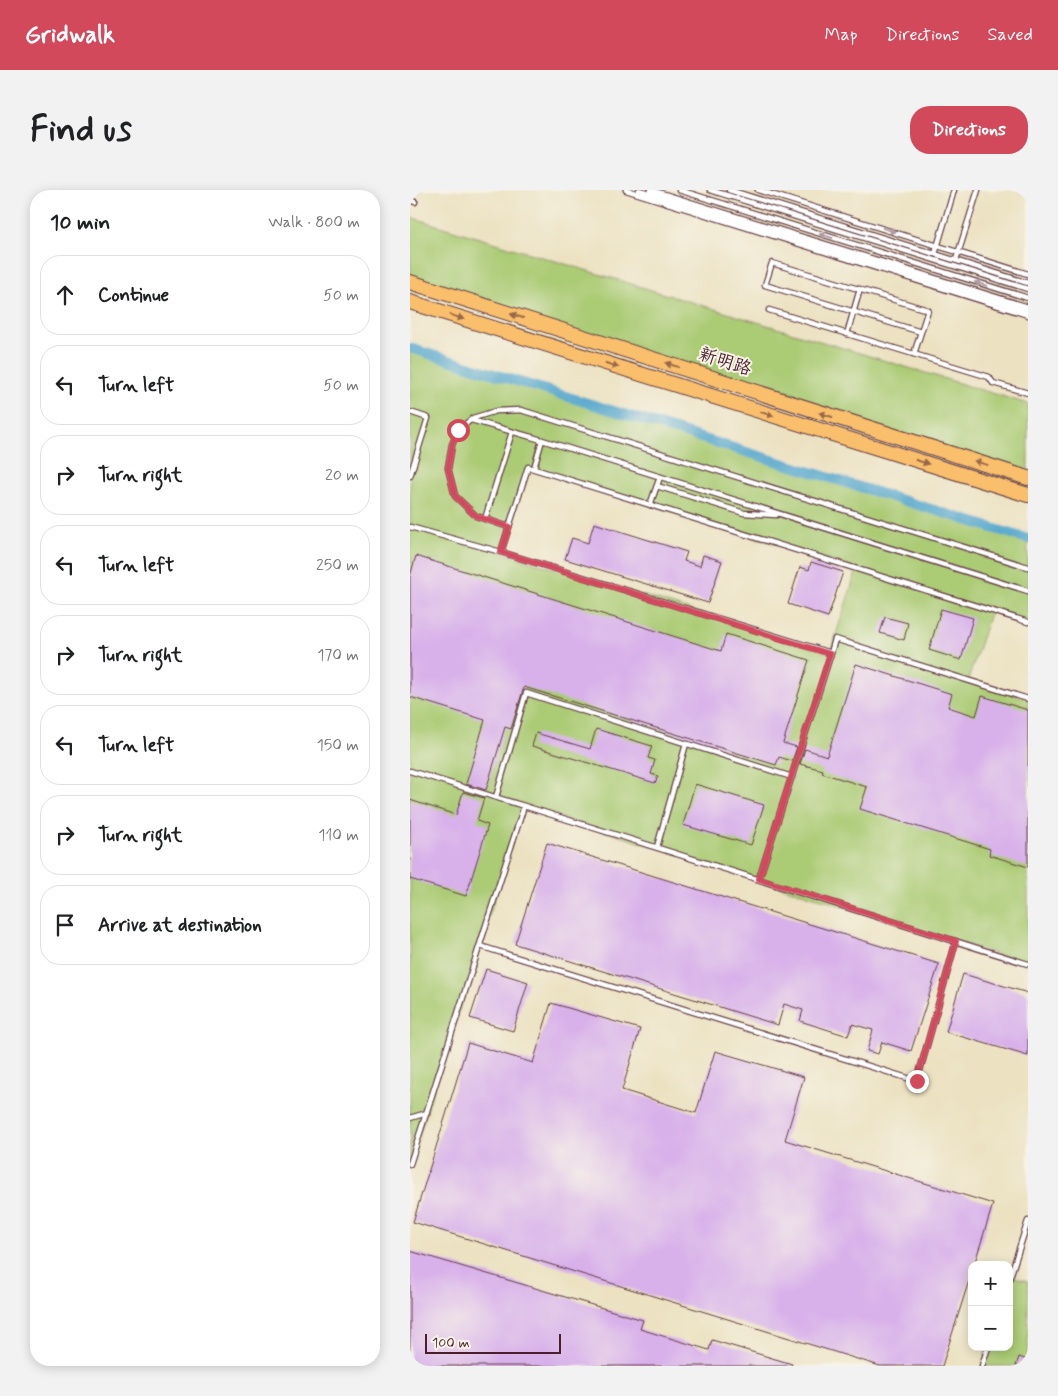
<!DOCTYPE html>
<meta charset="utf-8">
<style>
:root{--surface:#fff;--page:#f2f2f2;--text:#202124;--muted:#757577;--line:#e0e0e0;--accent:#d1495b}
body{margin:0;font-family:Mynerve,"LXGW WenKai TC",sans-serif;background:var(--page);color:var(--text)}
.controls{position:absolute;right:15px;bottom:15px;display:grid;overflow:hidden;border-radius:10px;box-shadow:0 2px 12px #0003}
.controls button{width:45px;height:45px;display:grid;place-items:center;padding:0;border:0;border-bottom:1px solid var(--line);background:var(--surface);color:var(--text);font:25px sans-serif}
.scale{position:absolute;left:15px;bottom:12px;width:136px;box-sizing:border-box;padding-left:5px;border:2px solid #4a1f2b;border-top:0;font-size:14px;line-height:18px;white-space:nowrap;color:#4a1f2b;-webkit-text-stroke:4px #f7f3e8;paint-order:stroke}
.stop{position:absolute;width:15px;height:15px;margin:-11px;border:4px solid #d1495b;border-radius:50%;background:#fff}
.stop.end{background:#d1495b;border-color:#fff;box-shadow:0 1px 5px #0008}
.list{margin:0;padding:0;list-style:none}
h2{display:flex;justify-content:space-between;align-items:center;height:65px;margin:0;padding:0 20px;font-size:21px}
h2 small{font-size:16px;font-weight:400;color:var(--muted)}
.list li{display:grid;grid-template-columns:32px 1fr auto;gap:15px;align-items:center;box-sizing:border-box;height:80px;margin:0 10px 10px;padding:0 10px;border:1px solid var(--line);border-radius:20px}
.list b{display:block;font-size:19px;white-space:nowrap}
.list em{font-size:16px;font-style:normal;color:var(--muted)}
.icon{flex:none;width:28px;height:28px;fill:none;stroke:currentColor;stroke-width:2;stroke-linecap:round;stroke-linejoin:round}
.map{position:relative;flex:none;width:618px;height:1176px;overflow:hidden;border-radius:20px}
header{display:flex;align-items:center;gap:30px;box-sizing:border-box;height:70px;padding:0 25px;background:var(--accent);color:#fff}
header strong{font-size:24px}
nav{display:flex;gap:28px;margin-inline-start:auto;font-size:18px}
.intro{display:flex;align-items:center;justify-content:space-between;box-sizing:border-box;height:120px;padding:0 30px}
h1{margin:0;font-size:35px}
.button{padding:12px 22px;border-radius:20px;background:var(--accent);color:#fff;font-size:18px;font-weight:700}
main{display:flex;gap:30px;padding:0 30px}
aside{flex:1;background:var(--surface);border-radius:20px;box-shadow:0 2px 12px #0003}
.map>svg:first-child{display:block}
</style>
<header>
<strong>Gridwalk</strong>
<nav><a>Map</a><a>Directions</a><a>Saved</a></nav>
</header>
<div class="intro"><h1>Find us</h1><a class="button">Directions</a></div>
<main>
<aside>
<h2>10 min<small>Walk · 800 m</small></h2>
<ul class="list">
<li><svg class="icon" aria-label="ahead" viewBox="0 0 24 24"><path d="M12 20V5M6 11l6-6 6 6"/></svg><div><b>Continue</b></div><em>50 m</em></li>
<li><svg class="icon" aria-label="left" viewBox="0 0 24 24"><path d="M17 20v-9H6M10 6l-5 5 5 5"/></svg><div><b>Turn left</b></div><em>50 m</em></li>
<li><svg class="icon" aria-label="right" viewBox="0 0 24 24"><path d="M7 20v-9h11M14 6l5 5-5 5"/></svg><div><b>Turn right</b></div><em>20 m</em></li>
<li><svg class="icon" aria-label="left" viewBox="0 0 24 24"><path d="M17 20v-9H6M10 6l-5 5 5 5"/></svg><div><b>Turn left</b></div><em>250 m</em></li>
<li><svg class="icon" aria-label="right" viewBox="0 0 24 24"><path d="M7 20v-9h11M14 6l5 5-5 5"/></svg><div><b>Turn right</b></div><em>170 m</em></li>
<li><svg class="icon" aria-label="left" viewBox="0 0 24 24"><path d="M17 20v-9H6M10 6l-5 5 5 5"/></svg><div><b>Turn left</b></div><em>150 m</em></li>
<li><svg class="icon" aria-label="right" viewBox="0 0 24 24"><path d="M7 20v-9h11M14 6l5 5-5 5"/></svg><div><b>Turn right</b></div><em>110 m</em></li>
<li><svg class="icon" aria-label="arrive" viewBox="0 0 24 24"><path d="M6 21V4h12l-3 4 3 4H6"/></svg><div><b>Arrive at destination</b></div></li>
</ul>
</aside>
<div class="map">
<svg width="618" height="1176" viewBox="0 0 618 1176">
<rect width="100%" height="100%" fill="#f7f3e8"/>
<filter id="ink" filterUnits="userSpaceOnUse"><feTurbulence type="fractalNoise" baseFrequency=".02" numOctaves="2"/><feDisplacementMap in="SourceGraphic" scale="10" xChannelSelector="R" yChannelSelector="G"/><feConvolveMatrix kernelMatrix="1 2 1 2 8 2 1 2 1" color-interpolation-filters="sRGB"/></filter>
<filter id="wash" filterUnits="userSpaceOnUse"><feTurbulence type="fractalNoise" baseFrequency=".0096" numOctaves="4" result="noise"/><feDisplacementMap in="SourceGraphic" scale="20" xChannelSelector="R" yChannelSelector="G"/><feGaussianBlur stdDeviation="1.12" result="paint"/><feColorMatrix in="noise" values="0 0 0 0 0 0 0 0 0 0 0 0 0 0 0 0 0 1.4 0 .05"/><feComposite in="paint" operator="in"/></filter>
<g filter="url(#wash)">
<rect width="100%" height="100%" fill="#ece2c2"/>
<g fill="#abcb74" stroke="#7a7550" fill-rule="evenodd">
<path d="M 0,27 L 618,214 L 618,286 L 0,92 Z"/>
<path d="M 0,158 L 618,349 L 618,432 L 581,421 L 558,490 L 618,509 L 618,774 L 114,616 L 0,974 ZM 119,277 L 447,379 L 420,463 L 91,362 Z"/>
<path d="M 601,1086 L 618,1091 L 618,1176 L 572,1176 L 578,1157 L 599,1157 L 599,1090 Z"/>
</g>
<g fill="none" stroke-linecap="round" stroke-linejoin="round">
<path stroke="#51a5cc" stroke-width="10" d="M 0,158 L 618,349"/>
</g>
<g id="blocks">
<g fill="#d8b1ea">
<path d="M 184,333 L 277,362 L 274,371 L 290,376 L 293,365 L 312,371 L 298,413 L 155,369 L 162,348 L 178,353 Z"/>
<path d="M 6,366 L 311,461 L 316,444 L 399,470 L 373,553 L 387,557 L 382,571 L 369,567 L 366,575 L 114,497 L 101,539 L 95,537 L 76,600 L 56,594 L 75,530 L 0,507 L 0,386 Z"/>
<path d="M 401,372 L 433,382 L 418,427 L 378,414 L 390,377 L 399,380 Z"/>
<path d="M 531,419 L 563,428 L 551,470 L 519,460 Z"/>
<path d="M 475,427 L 498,433 L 494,450 L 470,443 Z"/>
<path d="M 446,474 L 542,504 L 538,517 L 566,526 L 572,506 L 618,520 L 618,677 L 579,665 L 580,659 L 450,619 L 457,597 L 412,583 L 413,580 L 390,574 L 395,559 L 417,566 Z"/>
<path d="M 186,539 L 242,556 L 238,568 L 245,570 L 241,584 L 248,586 L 245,593 L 122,556 L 126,543 L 180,559 Z"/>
<path d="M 285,594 L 354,615 L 341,655 L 273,635 Z"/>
<path d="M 53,602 L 74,608 L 67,631 L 78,635 L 56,706 L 0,689 L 0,610 L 46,625 Z"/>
<path d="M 137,653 L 529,774 L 501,861 L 472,852 L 468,864 L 457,861 L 463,840 L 442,834 L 438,846 L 390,831 L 393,820 L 374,814 L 368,835 L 105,754 Z"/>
<path d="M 76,779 L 118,792 L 103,841 L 60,828 Z"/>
<path d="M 553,784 L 618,803 L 618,866 L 536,842 Z"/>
<path d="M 141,813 L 230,839 L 212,900 L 286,923 L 305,861 L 394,887 L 375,950 L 583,1014 L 564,1075 L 562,1075 L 562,1081 L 532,1176 L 470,1176 L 3,1032 L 58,853 L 123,873 Z"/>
<path d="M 0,1061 L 233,1130 L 230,1139 L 299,1160 L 302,1150 L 382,1174 L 381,1176 L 0,1176 Z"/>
<path d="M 609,1167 L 618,1170 L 618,1176 L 606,1176 Z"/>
</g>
</g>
</g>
<g filter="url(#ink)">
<use href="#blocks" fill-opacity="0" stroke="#623c42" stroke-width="1"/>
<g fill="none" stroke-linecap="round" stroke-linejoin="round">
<defs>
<g id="lane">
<path d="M 216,0 L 618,125"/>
<path d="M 229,0 L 618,121"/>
<path d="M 241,0 L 618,117"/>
<path d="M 269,0 L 618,108"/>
<path d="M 300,0 L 618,99"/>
<path d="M 319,0 L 618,93"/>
<path d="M 348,0 L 618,84"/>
<path d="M 0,10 L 5,12"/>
<path d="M 525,64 L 544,0"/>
<path d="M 546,70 L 568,0"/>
<path d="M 359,120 L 579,187 L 583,193 L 618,203"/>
<path d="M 437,144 L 450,99"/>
<path d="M 504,164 L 518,120 L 362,73 L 355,95 L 511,142"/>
<path d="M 0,222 L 18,228 L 0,286"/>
<path d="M 61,230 L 132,250"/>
<path d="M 124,278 L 132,250 L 618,401"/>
<path d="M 247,296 L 334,323 L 366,325"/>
<path d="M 240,315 L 250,287"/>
<path d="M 75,329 L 102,242"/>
<path d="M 0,337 L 91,362"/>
<path d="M 99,337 L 66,326 L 45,306 L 38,278 L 42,255 L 48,240 L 63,228 L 86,221 L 111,220 L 618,377"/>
<path d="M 421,463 L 425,449 L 618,509"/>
<path d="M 0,581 L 114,616"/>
<path d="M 86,607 L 116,503 L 382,587"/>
<path d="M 247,657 L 276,554"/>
<path d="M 349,689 L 421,463 L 91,362 L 118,277 L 618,432"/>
<path d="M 70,756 L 507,891 L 546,751"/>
<path d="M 0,928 L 17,923"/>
<path d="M 0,974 L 114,616 L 618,774"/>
<path d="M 599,1090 L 618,1031"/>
<path d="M 572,1176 L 578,1157"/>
</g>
<g id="primary">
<path d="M 0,92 L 618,288"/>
<path d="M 0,112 L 618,305"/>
</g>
</defs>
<use href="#lane" stroke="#623c42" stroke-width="7"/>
<use href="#primary" stroke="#623c42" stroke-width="16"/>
<use href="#lane" stroke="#fff" stroke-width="4.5"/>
<use href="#primary" stroke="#f9bf6d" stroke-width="14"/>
</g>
<defs><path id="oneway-solid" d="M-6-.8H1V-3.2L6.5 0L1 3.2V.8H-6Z" transform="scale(1.25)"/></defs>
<g fill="#ae9aa0">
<use href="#oneway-solid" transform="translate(479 40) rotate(17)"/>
<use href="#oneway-solid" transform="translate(416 46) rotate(-163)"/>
<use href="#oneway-solid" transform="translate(571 94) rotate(-163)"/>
</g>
<g fill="#996749">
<use href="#oneway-solid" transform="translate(107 126) rotate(-162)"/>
<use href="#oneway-solid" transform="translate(47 127) rotate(17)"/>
<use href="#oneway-solid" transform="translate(202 175) rotate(17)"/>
<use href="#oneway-solid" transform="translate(262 175) rotate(-162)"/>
<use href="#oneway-solid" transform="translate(357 224) rotate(17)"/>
<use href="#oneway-solid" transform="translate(416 225) rotate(-162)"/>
<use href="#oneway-solid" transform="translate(512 272) rotate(17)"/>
<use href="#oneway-solid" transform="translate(571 273) rotate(-163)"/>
</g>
</g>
<g fill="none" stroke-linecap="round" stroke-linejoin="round" filter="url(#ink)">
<path stroke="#d1495b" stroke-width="6" d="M 48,240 L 42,255 L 38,278 L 45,306 L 66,326 L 99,337 L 91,362 L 420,464 L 349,689 L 546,751 L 507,891"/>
</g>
<g text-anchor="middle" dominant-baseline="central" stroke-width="4" stroke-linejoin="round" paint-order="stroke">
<g font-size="18" fill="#4a1f2b" stroke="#f7f3e8">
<text transform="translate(315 172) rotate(18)">新明路</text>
</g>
</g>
</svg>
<div class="controls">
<button>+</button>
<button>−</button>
</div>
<div class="scale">100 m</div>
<div class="stop" style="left:48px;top:240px"></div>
<div class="stop end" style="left:507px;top:891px"></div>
</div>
</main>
